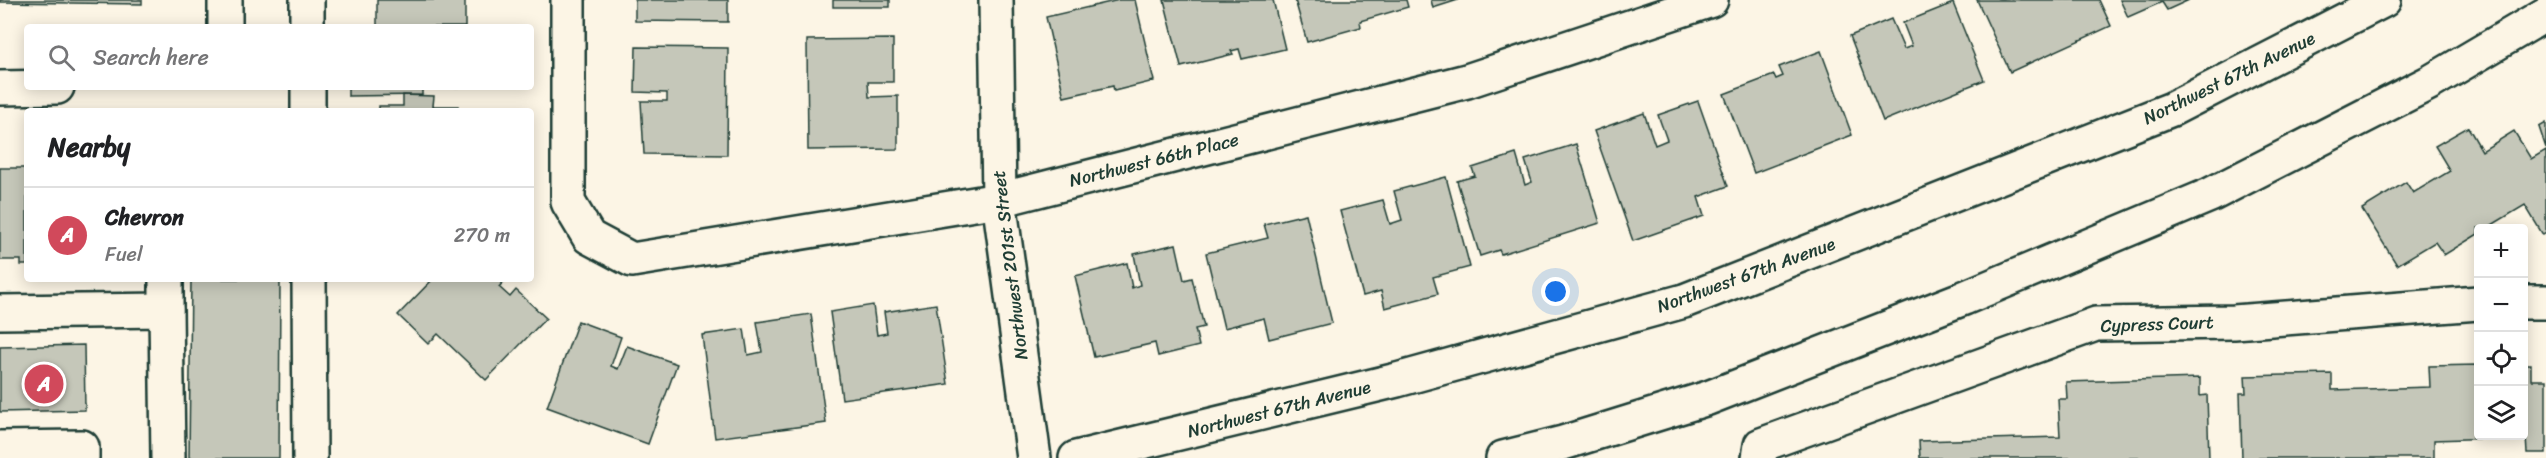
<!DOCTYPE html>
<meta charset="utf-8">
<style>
:root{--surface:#fff;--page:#f6f6f6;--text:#202124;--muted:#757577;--line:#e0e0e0;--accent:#d1495b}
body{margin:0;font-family:Sriracha,sans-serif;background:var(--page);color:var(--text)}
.controls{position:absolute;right:18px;bottom:18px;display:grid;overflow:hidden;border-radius:6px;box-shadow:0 3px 15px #0003}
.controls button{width:54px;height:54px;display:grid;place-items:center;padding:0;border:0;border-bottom:2px solid var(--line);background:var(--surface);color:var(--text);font:30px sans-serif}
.you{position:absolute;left:1556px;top:292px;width:21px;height:21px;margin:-15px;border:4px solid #fff;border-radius:50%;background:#1a73e8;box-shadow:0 0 0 9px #1a73e833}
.badge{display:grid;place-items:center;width:39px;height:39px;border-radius:50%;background:var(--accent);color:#fff;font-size:20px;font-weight:700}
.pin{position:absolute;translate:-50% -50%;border:3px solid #fff;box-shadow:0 2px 6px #0006}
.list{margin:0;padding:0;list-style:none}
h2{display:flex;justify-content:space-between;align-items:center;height:78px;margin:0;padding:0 24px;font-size:26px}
h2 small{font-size:20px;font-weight:400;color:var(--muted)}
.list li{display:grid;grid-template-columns:39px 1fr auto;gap:18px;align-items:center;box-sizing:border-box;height:96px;padding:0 24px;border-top:2px solid var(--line)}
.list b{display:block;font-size:22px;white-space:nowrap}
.list p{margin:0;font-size:20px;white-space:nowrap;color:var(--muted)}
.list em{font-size:20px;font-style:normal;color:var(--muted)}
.icon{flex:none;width:33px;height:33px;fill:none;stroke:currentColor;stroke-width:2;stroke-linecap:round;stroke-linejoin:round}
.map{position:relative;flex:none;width:2546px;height:458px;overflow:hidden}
.search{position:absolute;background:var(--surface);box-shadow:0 3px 15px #0003;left:24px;top:24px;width:510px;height:66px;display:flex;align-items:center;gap:15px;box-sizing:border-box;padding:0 21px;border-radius:6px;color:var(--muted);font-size:22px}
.panel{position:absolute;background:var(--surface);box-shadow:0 3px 15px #0003;left:24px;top:108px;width:510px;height:174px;border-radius:6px}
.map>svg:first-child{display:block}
</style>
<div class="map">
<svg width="2546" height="458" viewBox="0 0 2546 458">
<rect width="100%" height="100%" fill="#fcf5e5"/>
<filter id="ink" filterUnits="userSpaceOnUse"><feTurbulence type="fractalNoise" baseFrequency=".0167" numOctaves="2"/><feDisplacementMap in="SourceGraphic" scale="12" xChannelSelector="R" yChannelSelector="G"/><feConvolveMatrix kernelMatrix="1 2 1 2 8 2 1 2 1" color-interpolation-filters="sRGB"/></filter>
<g filter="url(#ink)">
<g fill="#c5c7b9" stroke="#1f3d34" stroke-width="1.5">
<path d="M 0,0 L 142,0 L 142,4 L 0,2 Z"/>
<rect x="377" y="0" width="88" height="27"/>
<path d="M 635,0 L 728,0 L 728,22 L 635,21 Z"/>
<rect x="833" y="0" width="57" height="7"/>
<path d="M 1119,0 L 1135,0 L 1154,81 L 1114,91 L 1113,86 L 1064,97 L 1046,17 Z"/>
<path d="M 1164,0 L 1273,0 L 1285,49 L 1242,59 L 1239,49 L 1231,51 L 1233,54 L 1181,67 Z"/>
<path d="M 1295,0 L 1406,0 L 1408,7 L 1360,21 L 1361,27 L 1307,42 Z"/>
<path d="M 1431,0 L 1458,0 L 1433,8 Z"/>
<path d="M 1977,0 L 2099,0 L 2111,26 L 2010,72 Z"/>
<path d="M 2120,0 L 2189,0 L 2167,10 L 2162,2 L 2128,17 Z"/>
<path d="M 1953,3 L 1984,80 L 1883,121 L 1850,36 L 1891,19 L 1904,49 L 1912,46 L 1903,23 Z"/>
<path d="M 893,39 L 893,82 L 868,82 L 869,97 L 898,96 L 898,149 L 808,150 L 807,40 Z"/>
<path d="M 636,47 L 728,48 L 727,155 L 644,154 L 641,101 L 667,101 L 667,93 L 635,92 Z"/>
<path d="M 1821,51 L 1852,135 L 1754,173 L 1724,94 L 1774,75 L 1776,79 L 1783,76 L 1779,67 Z"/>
<path d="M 348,87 L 473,87 L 422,88 L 422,95 L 348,96 Z"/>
<path d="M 403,95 L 434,96 L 433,106 L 458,106 L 458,111 L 379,111 L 379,106 L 403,106 Z"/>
<path d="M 1698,101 L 1728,186 L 1698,197 L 1704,216 L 1633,241 L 1594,131 L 1644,113 L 1655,145 L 1667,140 L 1658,115 Z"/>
<path d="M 2546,123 L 2546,148 L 2539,127 Z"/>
<path d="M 2468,127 L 2482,151 L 2514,131 L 2531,159 L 2546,150 L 2546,233 L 2543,235 L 2525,205 L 2487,228 L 2478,228 L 2478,234 L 2444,255 L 2435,242 L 2397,265 L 2362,209 L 2406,182 L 2413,193 L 2450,171 L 2435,146 Z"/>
<path d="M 1576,144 L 1600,223 L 1501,254 L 1499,250 L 1480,256 L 1457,181 L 1475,176 L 1472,168 L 1516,154 L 1525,185 L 1532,182 L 1525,160 Z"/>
<path d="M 0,168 L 27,168 L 27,265 L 21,265 L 21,260 L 0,260 Z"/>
<path d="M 1446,177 L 1470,267 L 1433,277 L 1438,294 L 1385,308 L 1381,291 L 1363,296 L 1340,211 L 1383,200 L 1390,224 L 1402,220 L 1394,191 Z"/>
<path d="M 1306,214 L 1332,323 L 1269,339 L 1264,318 L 1224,328 L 1206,253 L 1268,238 L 1264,224 Z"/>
<path d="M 1176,244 L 1184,280 L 1192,278 L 1204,327 L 1195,329 L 1199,346 L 1158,356 L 1155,343 L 1094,357 L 1075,276 L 1127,263 L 1132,288 L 1140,285 L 1134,254 Z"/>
<path d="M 191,279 L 280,279 L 279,458 L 189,458 Z"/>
<path d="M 433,279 L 506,279 L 499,287 L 510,297 L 516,290 L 546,318 L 486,380 L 438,334 L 428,344 L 398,315 Z"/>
<path d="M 936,304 L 948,384 L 842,399 L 830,312 L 873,305 L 877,335 L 887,333 L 884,312 Z"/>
<path d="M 811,314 L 826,423 L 715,438 L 702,335 L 744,329 L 748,355 L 762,352 L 757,322 Z"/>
<path d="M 578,321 L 621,337 L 611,366 L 618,369 L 627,346 L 677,364 L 648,444 L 547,407 Z"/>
<path d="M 84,345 L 85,410 L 0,412 L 0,347 Z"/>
<path d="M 2524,364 L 2531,364 L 2531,380 L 2546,380 L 2546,453 L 2527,453 L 2526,437 L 2434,440 L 2434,458 L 2242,458 L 2240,393 L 2246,393 L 2245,376 L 2332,374 L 2332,390 L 2430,387 L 2429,366 L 2478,365 L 2478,436 L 2524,436 Z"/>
<path d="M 2200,378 L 2200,396 L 2207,395 L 2209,458 L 1920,458 L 1919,441 L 2060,437 L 2058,399 L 2067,399 L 2066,382 Z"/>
</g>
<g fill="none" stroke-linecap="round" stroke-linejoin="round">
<defs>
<g id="minor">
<path d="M 225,0 L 225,27"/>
<path d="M 307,0 L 307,27"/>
<path d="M 568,0 L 568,202 L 589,237 L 632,260 L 999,200 L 1467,81 L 1711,0"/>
<path d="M 996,0 L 999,200 L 1034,458"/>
<path d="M 308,87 L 308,111"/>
<path d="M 0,88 L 57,87"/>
<path d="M 166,279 L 166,310"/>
<path d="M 309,279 L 310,458"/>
<path d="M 2524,302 L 2546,302"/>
<path d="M 0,312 L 166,310 L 168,458"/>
<path d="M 0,448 L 82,447 L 82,458"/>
<path d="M 1759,458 L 1761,445 L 2096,324 L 2234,322 L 2478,303"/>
</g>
<g id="major">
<path d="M 1076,458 L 1397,380 L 1684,301 L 2172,109 L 2384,0"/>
<path d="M 1503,458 L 1563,443 L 1708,398 L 1964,298 L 2210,195 L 2429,83 L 2546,14"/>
</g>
</defs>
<use href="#minor" stroke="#1f3d34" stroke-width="38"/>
<use href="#major" stroke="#1f3d34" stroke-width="38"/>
<use href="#minor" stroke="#fcf5e5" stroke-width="33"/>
<use href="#major" stroke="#fcf5e5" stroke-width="33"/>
</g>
</g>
<g text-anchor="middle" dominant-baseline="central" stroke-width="6" stroke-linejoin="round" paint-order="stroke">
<g font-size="18" fill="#1f3d34" stroke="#fcf5e5">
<text transform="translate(2229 78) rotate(-26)">Northwest 67th Avenue</text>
<text transform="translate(1154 160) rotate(-14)">Northwest 66th Place</text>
<text transform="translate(1010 265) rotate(-97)">Northwest 201st Street</text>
<text transform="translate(1746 275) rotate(-20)">Northwest 67th Avenue</text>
<text transform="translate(2157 324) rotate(-2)">Cypress Court</text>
<text transform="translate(1279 409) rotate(-14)">Northwest 67th Avenue</text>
</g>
</g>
</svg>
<div class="controls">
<button>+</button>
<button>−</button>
<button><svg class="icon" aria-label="locate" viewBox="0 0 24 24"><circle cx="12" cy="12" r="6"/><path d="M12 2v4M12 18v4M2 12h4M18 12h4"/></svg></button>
<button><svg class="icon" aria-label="layers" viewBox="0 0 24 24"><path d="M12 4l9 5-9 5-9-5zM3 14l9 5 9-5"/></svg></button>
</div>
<div class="you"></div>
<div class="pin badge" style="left:44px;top:384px">A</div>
<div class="search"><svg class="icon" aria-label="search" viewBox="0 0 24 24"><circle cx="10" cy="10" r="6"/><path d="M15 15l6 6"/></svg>Search here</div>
<section class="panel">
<h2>Nearby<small></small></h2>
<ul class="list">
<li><span class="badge">A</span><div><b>Chevron</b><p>Fuel</p></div><em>270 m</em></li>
</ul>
</section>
</div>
